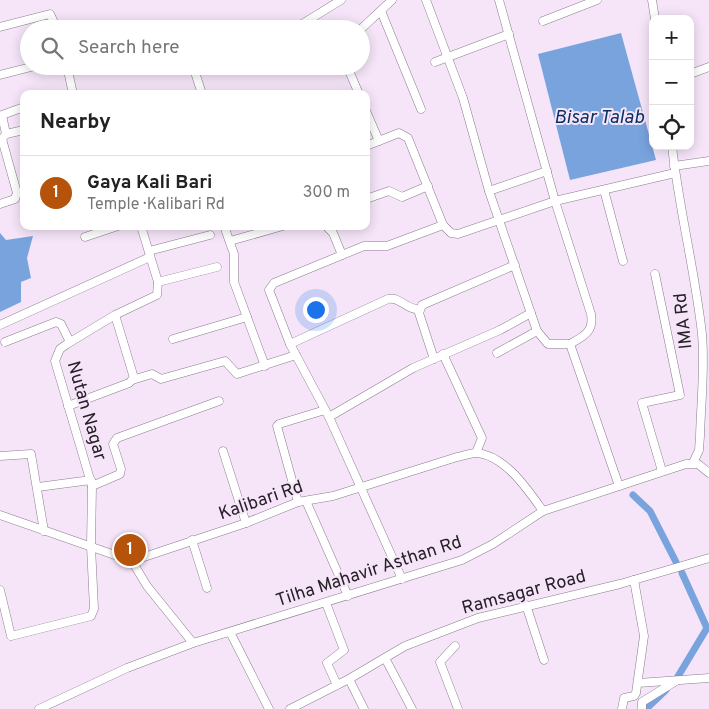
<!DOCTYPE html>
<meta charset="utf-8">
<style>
:root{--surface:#fff;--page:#f2f2f2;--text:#222;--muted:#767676;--line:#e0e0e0;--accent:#b45309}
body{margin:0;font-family:Overpass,sans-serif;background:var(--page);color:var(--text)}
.controls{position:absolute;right:15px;top:15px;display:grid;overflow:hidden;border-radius:10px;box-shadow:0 2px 12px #0003}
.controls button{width:45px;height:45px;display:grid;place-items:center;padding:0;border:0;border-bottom:1px solid var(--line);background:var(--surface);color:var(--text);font:25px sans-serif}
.you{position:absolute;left:315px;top:309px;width:18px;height:18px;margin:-12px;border:4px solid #fff;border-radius:50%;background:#1a73e8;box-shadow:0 0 0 8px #1a73e833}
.badge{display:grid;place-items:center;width:32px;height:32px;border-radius:50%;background:var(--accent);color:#fff;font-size:16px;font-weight:700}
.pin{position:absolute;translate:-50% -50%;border:2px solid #fff;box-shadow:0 1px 5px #0006}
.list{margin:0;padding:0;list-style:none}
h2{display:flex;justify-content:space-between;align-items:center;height:65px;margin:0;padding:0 20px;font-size:21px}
h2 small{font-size:16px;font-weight:400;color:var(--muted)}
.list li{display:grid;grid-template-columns:32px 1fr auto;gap:15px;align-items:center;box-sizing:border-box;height:75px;padding:0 20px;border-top:1px solid var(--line)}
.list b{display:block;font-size:19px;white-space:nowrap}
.list p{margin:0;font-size:16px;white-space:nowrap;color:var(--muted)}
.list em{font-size:16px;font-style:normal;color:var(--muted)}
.icon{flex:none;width:28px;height:28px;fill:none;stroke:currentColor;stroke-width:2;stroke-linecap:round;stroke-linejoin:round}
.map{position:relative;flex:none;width:709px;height:709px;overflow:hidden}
.search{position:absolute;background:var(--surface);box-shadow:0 2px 12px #0003;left:20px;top:20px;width:350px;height:55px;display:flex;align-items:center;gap:12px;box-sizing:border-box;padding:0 18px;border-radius:28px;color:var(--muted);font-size:19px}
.panel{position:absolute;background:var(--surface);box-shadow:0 2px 12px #0003;left:20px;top:90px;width:350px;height:140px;border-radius:10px}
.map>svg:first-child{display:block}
</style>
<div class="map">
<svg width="709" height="709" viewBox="0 0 709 709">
<rect width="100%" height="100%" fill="#f6e5f9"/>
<g fill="#79a3dd">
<path d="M 621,33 L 656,160 L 570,180 L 538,54 Z"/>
<path d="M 0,233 L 6,240 L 33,236 L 27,258 L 31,278 L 21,282 L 21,302 L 0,312 Z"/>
</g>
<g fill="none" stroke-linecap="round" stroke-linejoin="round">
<g stroke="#79a3dd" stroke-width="7">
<path d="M 633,495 L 650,511 L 676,562"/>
<path d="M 674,683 L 707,628 L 682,573"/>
<path d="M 646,709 L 666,690"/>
</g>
<defs>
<g id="minor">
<path d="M 426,0 L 463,98 L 489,191 L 537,331 L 548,344 L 570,344"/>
<path d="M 499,0 L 555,201 L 591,314 C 594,332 584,336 570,344 L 619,486"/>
<path d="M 652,0 L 655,19"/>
<path d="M 381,11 L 421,109"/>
<path d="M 543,21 L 597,0"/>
<path d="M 0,27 L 50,14 L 57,29"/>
<path d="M 181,27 L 181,29"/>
<path d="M 294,29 L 341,0"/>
<path d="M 361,29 L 392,0"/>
<path d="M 435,62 L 509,34"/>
<path d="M 67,66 L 73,94"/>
<path d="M 193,66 L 202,94"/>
<path d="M 347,66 L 359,94"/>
<path d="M 690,74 L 709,67"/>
<path d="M 0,75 L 35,66"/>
<path d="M 366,111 L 379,141"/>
<path d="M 6,134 L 24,130"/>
<path d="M 366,146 L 399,133 L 408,138 L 443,225 L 451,233 L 458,234 L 555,201 L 675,173"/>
<path d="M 672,146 C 679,209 695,271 702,334 C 705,368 701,402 700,436 L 699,450 L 693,463"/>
<path d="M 674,166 L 709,161"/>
<path d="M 604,190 L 623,261"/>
<path d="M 489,191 L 547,171"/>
<path d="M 366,199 L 389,191 L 402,197 L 428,186"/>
<path d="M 0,204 L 15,199 L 17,193 L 2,139 L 6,134 L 2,115 L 24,107"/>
<path d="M 224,226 L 234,254 L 234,282 L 265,366"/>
<path d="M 326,226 L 333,233 L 342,255"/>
<path d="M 85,237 L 118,226"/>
<path d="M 230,241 L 283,226"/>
<path d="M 149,251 L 210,235"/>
<path d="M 655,274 L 680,395 L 642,403 L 662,471"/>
<path d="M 158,282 L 217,267"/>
<path d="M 420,309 C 407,311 400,296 388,299 L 290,344 L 269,290 L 274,283 L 364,246 L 387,246 L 443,225"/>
<path d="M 0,325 L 150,257"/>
<path d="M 173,339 L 247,317"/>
<path d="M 5,342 L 56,322 L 61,324 L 70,342"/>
<path d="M 290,344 L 329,417 L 402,579"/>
<path d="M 497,353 L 537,331"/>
<path d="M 443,354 L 482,438 L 476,453"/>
<path d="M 434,359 L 419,313 L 422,305 L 515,265"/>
<path d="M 132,380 L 152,374 L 161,379 L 225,361 L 237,374 L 296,355"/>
<path d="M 68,406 L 129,383 L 134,378 L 115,315"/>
<path d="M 329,417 L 413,368 L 500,330 L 531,313"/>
<path d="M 223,451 L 246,523"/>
<path d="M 0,456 L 31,454 L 44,531"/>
<path d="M 92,486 L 120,474 L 121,469 L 113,444 L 117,438 L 219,401"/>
<path d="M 38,487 L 91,480"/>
<path d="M 306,501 L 348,596"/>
<path d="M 298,502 L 277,426 L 279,424 L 325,410"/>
<path d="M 0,515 L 132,561 L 246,523 L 298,502 L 333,496 L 457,457 C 463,456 471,453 476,453 C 505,455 528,490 543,511"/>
<path d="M 192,540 L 207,588"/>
<path d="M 132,561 L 147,586 L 193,643"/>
<path d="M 0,590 L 11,636 L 91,616 L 94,609 L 91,546 L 92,486 L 55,361 L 60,349 L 67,344 L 115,315 L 157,295 L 158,282 L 141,226"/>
<path d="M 326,603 L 344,650 L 327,663 L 337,685"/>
<path d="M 526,605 L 544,660"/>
<path d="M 230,632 L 269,709"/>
<path d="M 455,646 L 440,662 L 458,709"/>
<path d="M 385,658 L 412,709"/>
<path d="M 349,679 L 364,709"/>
<path d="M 638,683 L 709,678"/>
<path d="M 39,709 L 127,668 L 193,643 L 462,560 L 493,544 L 543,511 L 686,464 L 698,464 L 709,473"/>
<path d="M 290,709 L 349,679 L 405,646 L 478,618 L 620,584 L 709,558"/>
<path d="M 622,709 L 624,698 L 634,696 L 636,693 L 644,636 L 634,580"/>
<path d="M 642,709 L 642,702 L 676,681"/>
</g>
</defs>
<use href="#minor" stroke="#8b7c8d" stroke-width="9"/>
<use href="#minor" stroke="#fff" stroke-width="8"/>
</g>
<g text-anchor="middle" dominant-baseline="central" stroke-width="4" stroke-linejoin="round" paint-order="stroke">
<g font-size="18" fill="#262027" stroke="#f6e5f9">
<text transform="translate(684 321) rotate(-96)">IMA Rd</text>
<text transform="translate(86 411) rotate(74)">Nutan Nagar</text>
<text transform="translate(261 501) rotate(-19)">Kalibari Rd</text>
<text transform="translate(369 572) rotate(-18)">Tilha Mahavir Asthan Rd</text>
<text transform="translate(524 593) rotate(-15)">Ramsagar Road</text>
</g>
<g font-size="19" font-style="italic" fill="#073064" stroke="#f6e5f9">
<text x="599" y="118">Bisar Talab</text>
</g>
</g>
</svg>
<div class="controls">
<button>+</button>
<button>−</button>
<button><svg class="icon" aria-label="locate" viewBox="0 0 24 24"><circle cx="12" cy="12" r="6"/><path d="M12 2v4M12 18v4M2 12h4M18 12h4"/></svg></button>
</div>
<div class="you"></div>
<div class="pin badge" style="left:130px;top:550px">1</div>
<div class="search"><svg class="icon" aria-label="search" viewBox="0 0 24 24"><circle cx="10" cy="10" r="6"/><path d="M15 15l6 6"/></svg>Search here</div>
<section class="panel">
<h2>Nearby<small></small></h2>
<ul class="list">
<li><span class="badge">1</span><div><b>Gaya Kali Bari</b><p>Temple · Kalibari Rd</p></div><em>300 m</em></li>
</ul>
</section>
</div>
